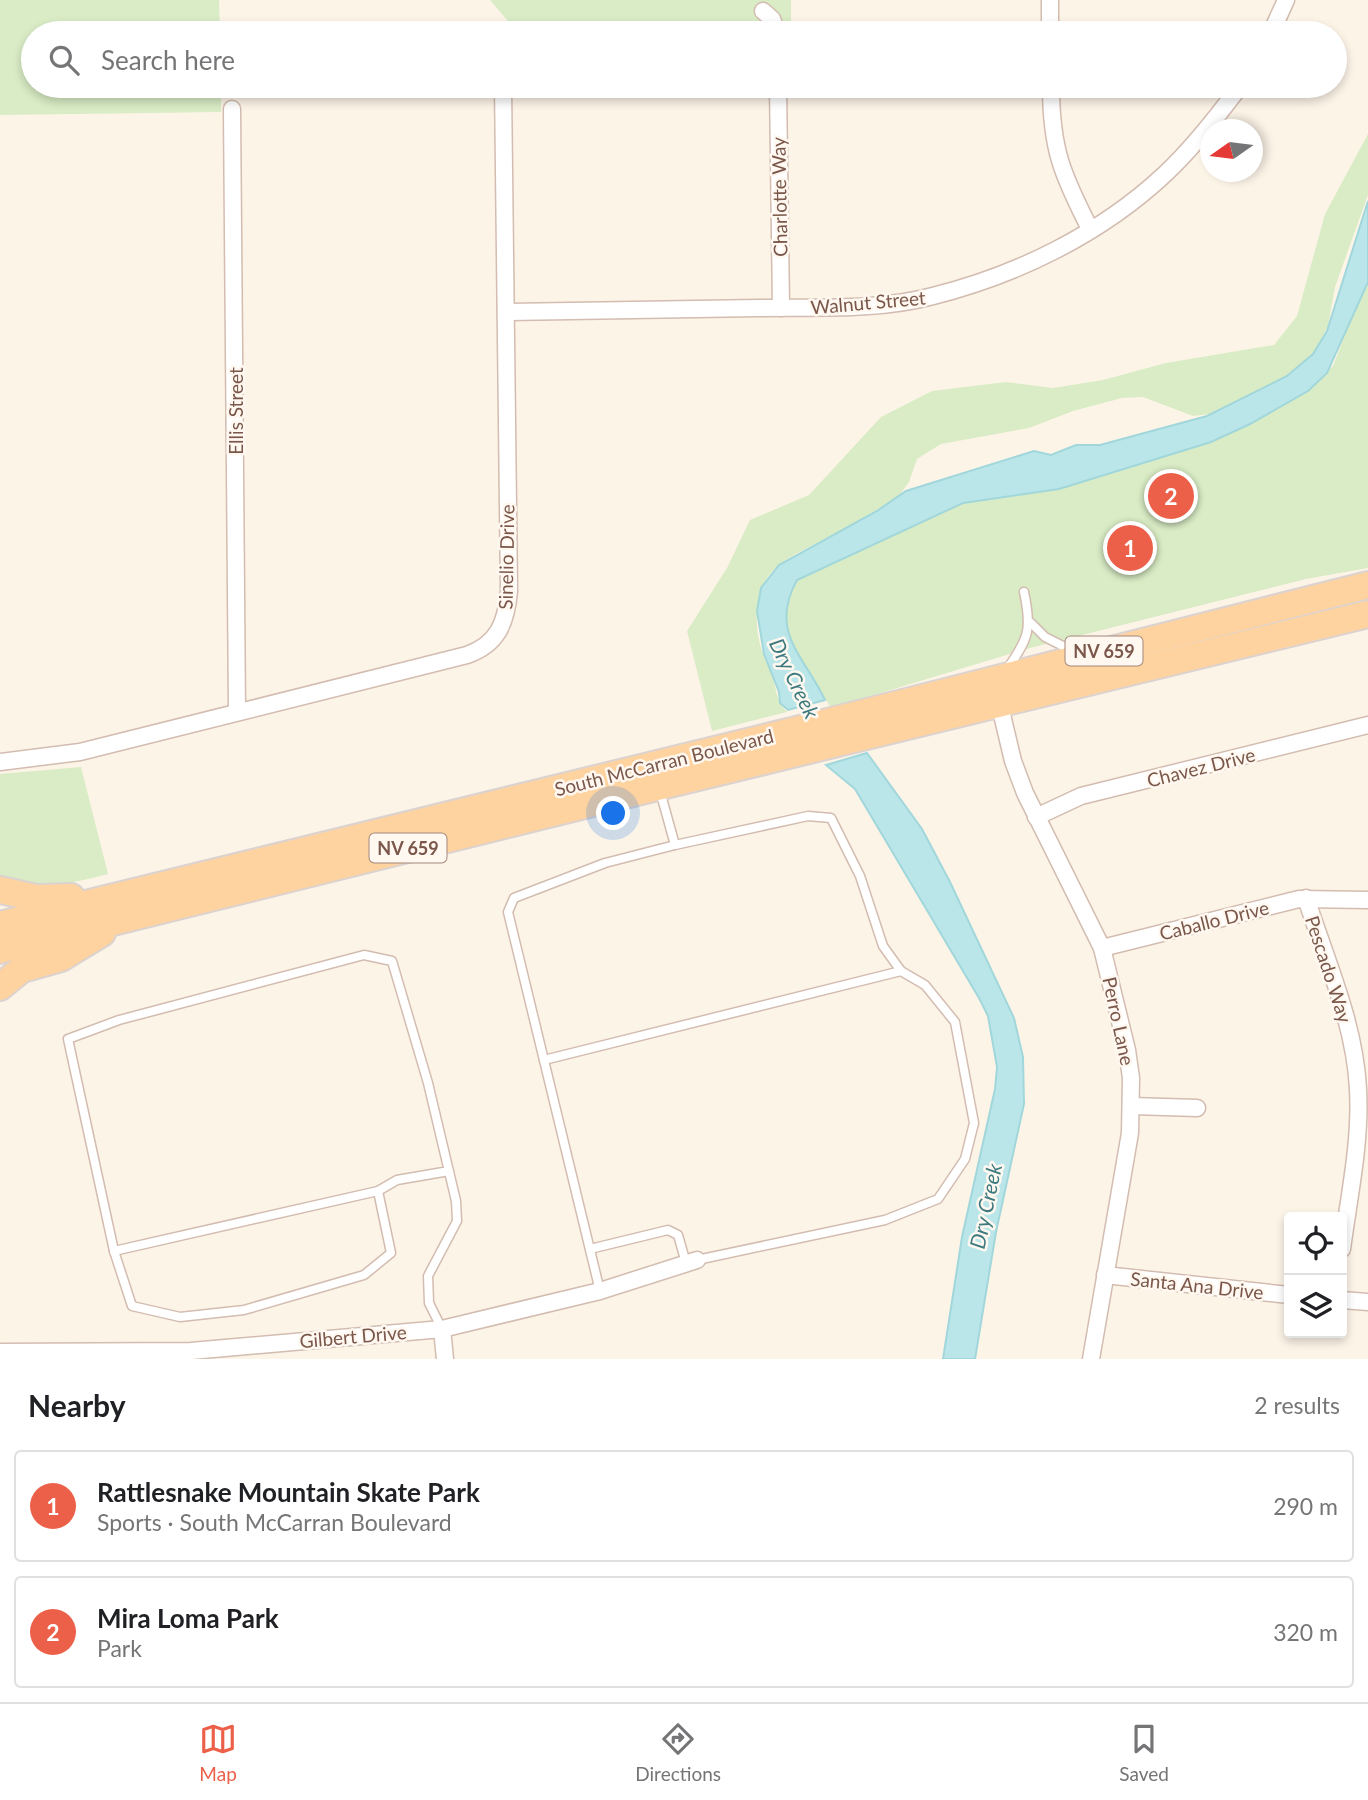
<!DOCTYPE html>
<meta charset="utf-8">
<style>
:root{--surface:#fff;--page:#f2f2f2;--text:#202124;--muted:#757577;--line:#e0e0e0;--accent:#ec5f49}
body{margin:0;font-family:Lato,sans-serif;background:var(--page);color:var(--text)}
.controls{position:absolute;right:21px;bottom:21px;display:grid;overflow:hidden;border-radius:7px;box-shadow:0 4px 10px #0003}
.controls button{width:63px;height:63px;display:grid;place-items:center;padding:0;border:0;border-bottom:2px solid var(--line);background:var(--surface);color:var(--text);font:35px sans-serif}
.compass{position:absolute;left:1200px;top:119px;width:63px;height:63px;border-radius:50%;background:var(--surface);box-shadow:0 4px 10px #0003;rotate:256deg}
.you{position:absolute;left:614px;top:814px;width:24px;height:24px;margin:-18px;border:5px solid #fff;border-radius:50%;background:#1a73e8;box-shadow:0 0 0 10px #1a73e833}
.badge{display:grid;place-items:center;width:46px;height:46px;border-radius:50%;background:var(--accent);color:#fff;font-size:23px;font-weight:700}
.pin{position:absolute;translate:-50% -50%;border:4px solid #fff;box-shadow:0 2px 7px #0006}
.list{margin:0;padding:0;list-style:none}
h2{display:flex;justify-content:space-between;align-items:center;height:91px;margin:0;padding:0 28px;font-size:30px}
h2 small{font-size:23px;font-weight:400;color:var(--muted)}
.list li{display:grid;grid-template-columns:46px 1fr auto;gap:21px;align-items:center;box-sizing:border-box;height:112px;margin:0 14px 14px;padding:0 14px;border:2px solid var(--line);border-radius:7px}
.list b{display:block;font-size:26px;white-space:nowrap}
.list p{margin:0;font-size:23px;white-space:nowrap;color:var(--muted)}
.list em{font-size:23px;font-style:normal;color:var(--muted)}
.icon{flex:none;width:38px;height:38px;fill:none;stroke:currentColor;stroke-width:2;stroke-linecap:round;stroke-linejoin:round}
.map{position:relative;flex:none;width:1368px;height:1359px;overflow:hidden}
.search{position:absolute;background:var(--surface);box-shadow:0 4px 10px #0003;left:21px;right:21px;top:21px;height:77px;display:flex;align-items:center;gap:18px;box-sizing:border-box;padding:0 24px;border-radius:38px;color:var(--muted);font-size:26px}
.sheet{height:343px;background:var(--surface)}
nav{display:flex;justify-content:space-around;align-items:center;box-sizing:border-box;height:98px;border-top:2px solid var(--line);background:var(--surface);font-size:19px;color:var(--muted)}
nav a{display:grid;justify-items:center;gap:4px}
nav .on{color:var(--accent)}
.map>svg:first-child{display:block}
</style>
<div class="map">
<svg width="1368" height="1359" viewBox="0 0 1368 1359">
<rect width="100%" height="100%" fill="#fdf4e8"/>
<g fill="#d9ecc5">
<path d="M 0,0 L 219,0 L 220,33 L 33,33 L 33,86 L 221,86 L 221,112 L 0,115 Z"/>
<path d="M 490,0 L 791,0 L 791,33 L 518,33 Z"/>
<path d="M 1368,134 L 1368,195 L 1335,287 L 1328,326 L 1313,354 L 1287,376 L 1210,414 L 1193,416 L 1143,397 L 1122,398 L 1073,411 L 1029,428 L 941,444 L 917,459 L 909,482 L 898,497 C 875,511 852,525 828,537 C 792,557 759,565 757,613 C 756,634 760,650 770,669 C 777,685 774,699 787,712 L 712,731 L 687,631 L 727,568 L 750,520 L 809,495 L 881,417 L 932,391 L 1006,382 L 1053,388 L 1103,380 L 1166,363 L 1274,345 L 1297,316 L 1325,214 Z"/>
<path d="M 1368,276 L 1368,568 L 1306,579 L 1030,648 L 831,708 C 813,675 778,641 787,599 C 788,593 794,585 797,580 L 952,502 L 1215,436 L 1267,415 L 1333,366 Z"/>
<path d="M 81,767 L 108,874 C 75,883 33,892 0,876 L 0,774 Z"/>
</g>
<g fill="#bbe6e9" stroke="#a1d7db" stroke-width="2">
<path d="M 1368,201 L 1368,282 L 1327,373 L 1308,391 L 1250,424 L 1211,442 L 1059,489 L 963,503 L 797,580 C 768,632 805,657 825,700 L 788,710 L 780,703 L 779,692 L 764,654 L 757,611 L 761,588 L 779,565 L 877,511 L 906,491 L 1034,451 L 1051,455 L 1076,445 L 1100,445 L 1207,416 L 1287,376 L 1313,354 L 1327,331 Z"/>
<path d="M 867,753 L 922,829 L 950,882 L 1014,1018 L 1023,1057 L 1024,1104 L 996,1232 L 975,1359 L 943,1359 L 962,1237 L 995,1089 L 997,1067 L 988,1016 L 979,998 L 855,789 L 826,765 Z"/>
</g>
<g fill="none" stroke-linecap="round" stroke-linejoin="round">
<path stroke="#a1d7db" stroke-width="4.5" d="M 803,700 L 813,717"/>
<defs>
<g id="lane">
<path d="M 1031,623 L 1045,637 L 1075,652"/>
<path d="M 1007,669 C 1029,638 1032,629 1024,592"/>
<path d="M 675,845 L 808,816 L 831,818 L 860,876 L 883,946 L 901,971 L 925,985 L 955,1022 L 974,1123 L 965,1159 L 938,1199 L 885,1220 L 697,1260"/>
<path d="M 544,1060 L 901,971"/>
<path d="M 590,1249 L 668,1230 L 678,1235 L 686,1263"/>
<path d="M 114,1251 L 378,1191"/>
<path d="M 600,1291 L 508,912 L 514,898 L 605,863 L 675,845 L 660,791"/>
<path d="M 442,1329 L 429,1303 L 428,1276 L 457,1221 L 456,1201 L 428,1083 L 392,961 L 364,955 L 119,1020 L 68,1039 L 114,1251 L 132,1306 L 180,1317 L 244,1310 L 364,1275 L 391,1253 L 378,1191 L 397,1180 L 449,1171"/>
</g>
<g id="street">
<path d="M 1050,0 L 1050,33"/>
<path d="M 763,11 L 772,19 L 777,33"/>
<path d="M 503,32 L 503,33"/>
<path d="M 1271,33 L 1286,0"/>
<path d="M 778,86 L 781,308"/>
<path d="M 1051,86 C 1051,149 1062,174 1090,229"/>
<path d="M 232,109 L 237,712"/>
<path d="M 506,312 C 590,311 675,309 759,308 C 817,307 877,311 933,296 C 1017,275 1101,234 1165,174 C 1193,148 1217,117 1240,86"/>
<path d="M 999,702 L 1013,761 L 1025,793 L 1102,948 L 1127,1050 L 1131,1078 L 1130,1133 L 1091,1359"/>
<path d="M 0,762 L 80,752 L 467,655 C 498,644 506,623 509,591 L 503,86"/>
<path d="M 1036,817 L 1081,796 L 1368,725"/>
<path d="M 1306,898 C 1326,960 1355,1024 1358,1089 C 1361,1142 1349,1196 1342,1249"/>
<path d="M 1102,948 L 1299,899 L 1368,900"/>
<path d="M 1132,1106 L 1197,1108"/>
<path d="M 1105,1275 L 1289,1295"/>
<path d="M 1342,1300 L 1368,1302"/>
<path d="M 442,1329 L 445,1359"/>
<path d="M 0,1352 L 191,1351 L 442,1329 L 600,1291 L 697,1260"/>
</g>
<g id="primary">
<path d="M 0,890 L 36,898 L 71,897"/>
<path d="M 0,925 L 800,729 L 1368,585"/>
<path d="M 0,950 C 456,837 911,723 1368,614"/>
<path d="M 0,987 L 22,969 L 61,958 L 102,933"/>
</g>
</defs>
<use href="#lane" stroke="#d3bcb0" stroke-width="11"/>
<use href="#street" stroke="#d3bcb0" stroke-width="19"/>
<use href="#primary" stroke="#dcd3d0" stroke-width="30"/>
<use href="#lane" stroke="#fff" stroke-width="8"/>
<use href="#street" stroke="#fff" stroke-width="16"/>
<use href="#primary" stroke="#fed39f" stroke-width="26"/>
</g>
<g text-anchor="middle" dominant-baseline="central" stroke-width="5" stroke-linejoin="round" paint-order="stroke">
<g fill="#fff8f0" stroke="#a2877c" stroke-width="2">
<rect x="1065.5" y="636.5" width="77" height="29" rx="5"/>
<rect x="369.5" y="833.5" width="77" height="29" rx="5"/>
</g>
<g font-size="18" font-weight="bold" fill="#7a574a">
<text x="1104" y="651">NV 659</text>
<text x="408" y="848">NV 659</text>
</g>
<g font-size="19" fill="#7a574a" stroke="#fff8f0">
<text transform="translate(779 197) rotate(-91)">Charlotte Way</text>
<text transform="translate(868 302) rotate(-5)">Walnut Street</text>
<text transform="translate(235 411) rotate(-90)">Ellis Street</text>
<text transform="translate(506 557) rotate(-89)">Sinelio Drive</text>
<text transform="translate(664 762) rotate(-14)">South McCarran Boulevard</text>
<text transform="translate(1201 767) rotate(-14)">Chavez Drive</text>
<text transform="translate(1214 920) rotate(-14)">Caballo Drive</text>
<text transform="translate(1329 969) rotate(72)">Pescado Way</text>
<text transform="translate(1119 1021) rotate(78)">Perro Lane</text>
<text transform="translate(1197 1285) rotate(6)">Santa Ana Drive</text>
<text transform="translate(353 1336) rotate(-5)">Gilbert Drive</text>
</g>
<g font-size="21" font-style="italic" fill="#3c7a7f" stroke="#fff8f0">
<text transform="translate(795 678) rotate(64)">Dry Creek</text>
<text transform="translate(985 1206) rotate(-78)">Dry Creek</text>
</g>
</g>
</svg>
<div class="controls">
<button><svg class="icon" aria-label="locate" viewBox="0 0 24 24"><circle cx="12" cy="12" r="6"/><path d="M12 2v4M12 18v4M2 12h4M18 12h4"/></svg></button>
<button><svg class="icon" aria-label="layers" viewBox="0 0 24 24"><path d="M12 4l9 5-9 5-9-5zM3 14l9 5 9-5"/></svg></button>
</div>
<svg class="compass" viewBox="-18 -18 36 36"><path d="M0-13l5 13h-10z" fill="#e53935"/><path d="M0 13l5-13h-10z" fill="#757577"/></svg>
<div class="you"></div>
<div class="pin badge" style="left:1130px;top:548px">1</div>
<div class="pin badge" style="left:1171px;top:496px">2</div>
<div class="search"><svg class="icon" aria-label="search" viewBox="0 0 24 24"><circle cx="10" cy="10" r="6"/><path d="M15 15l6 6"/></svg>Search here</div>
</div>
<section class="sheet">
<h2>Nearby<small>2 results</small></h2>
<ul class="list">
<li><span class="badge">1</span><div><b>Rattlesnake Mountain Skate Park</b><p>Sports · South McCarran Boulevard</p></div><em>290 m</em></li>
<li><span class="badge">2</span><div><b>Mira Loma Park</b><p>Park</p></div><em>320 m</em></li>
</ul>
</section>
<nav>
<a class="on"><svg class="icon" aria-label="map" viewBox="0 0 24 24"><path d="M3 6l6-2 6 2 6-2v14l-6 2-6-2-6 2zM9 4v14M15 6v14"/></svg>Map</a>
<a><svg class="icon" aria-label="directions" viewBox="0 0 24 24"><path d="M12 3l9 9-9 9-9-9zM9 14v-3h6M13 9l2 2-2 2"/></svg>Directions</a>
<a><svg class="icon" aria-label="saved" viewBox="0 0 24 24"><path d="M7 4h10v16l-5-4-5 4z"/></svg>Saved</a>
</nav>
